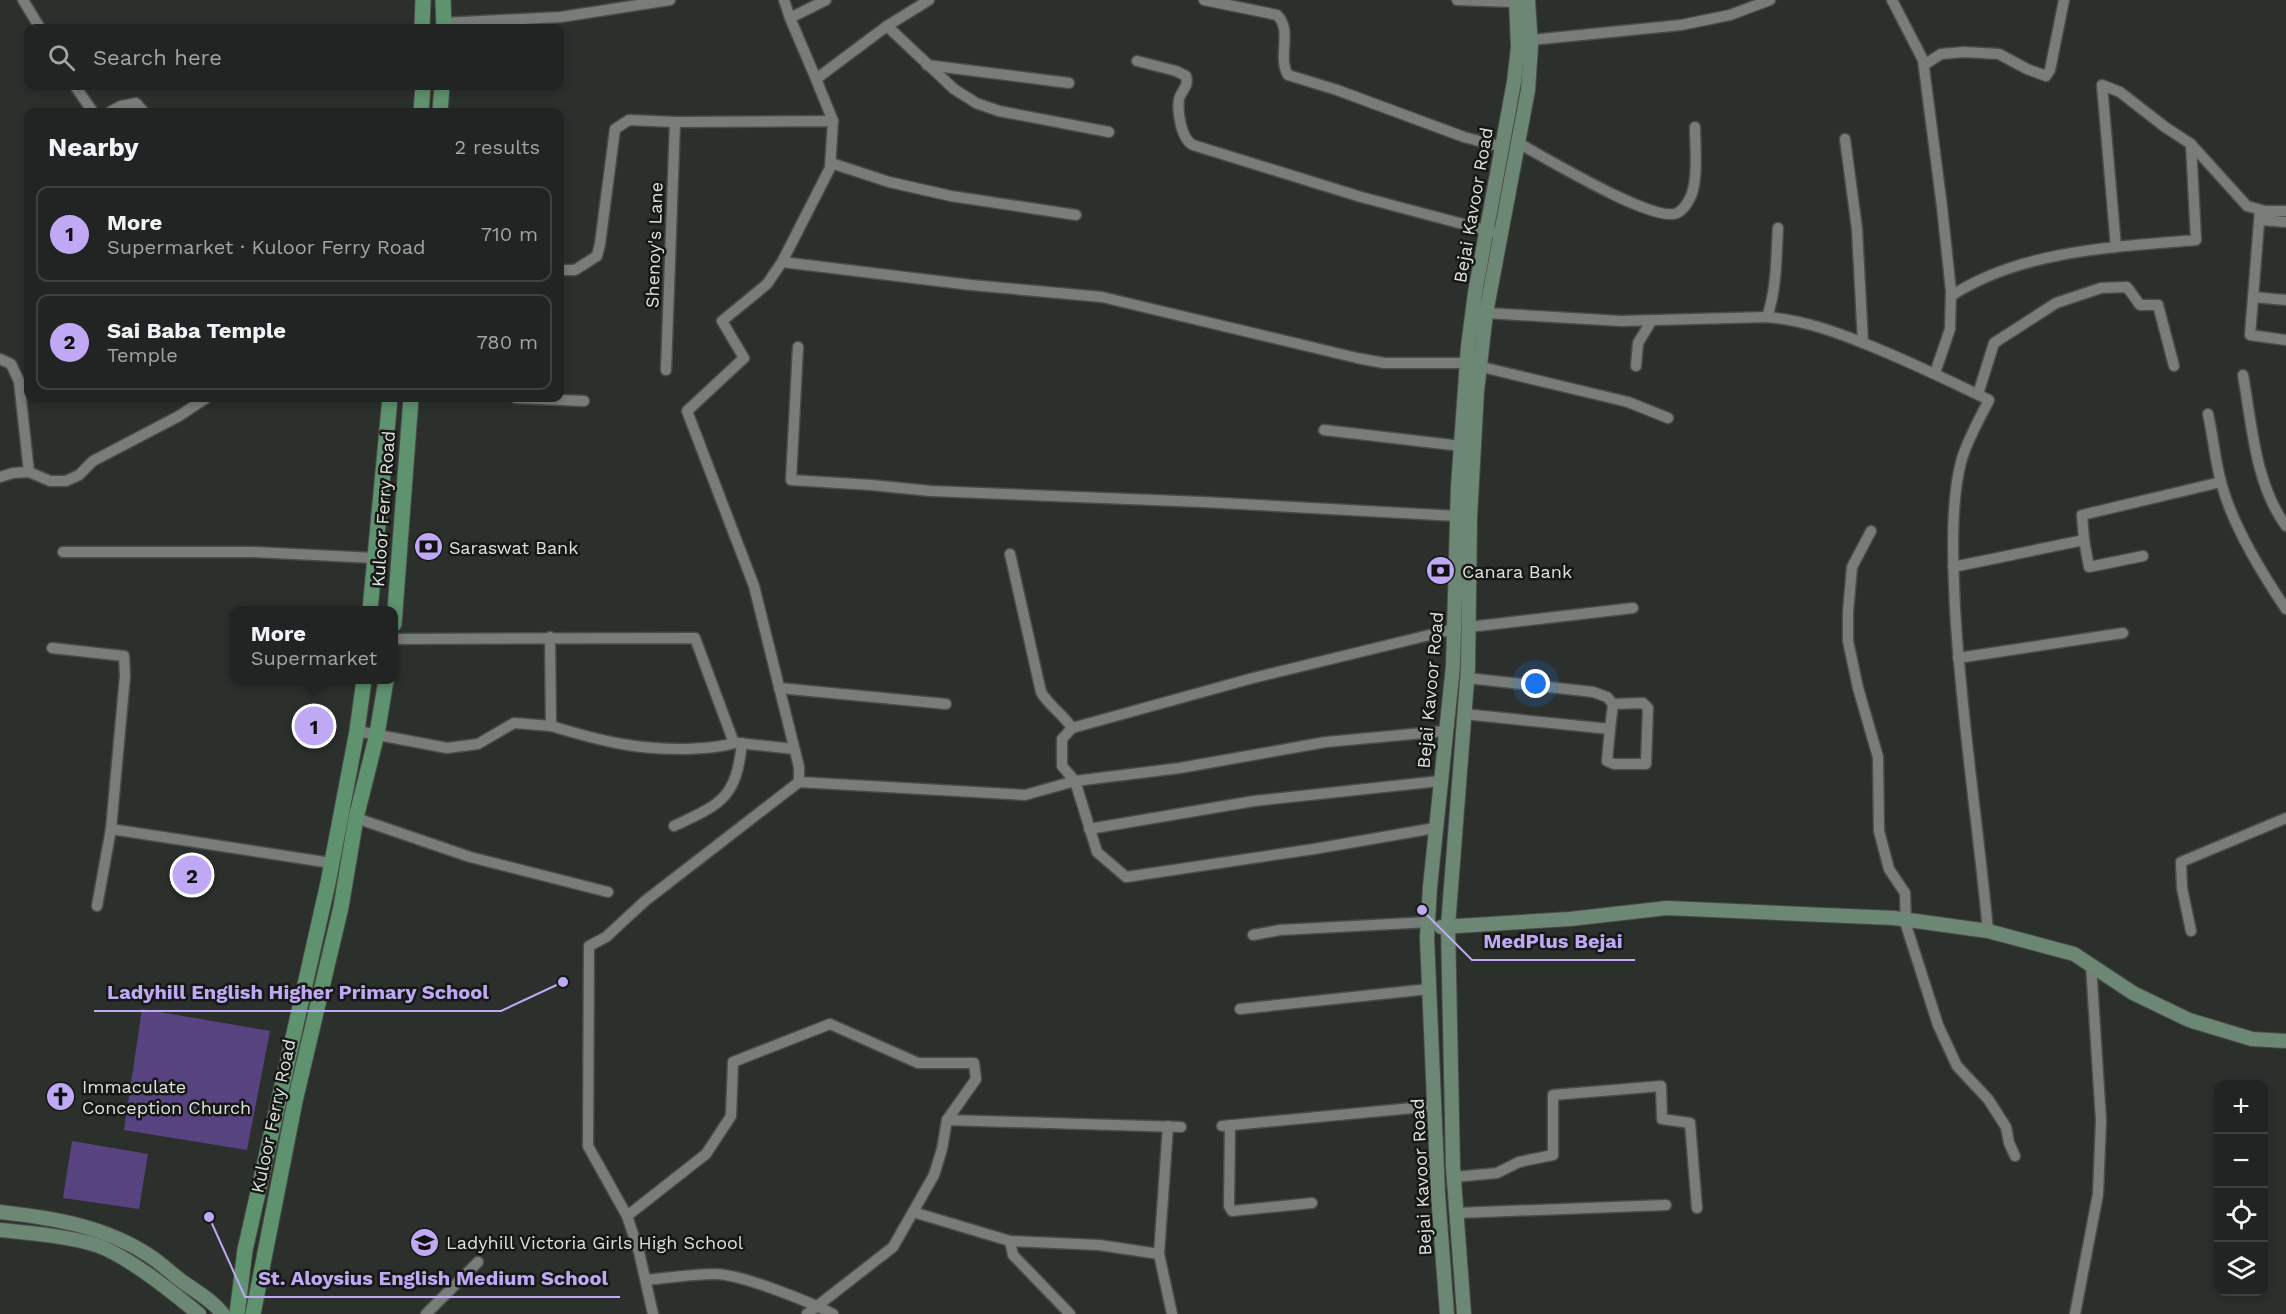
<!DOCTYPE html>
<meta charset="utf-8">
<style>
:root{--surface:#212422;--page:#292c2a;--text:#f1f3f6;--muted:#a2a4a5;--line:#3e4140;--accent:#bfa9f4}
body{margin:0;font-family:"Work Sans",sans-serif;background:var(--page);color:var(--text)}
.controls{position:absolute;right:18px;bottom:18px;display:grid;overflow:hidden;border-radius:12px;box-shadow:0 3px 9px #0003}
.controls button{width:54px;height:54px;display:grid;place-items:center;padding:0;border:0;border-bottom:2px solid var(--line);background:var(--surface);color:var(--text);font:30px sans-serif}
.you{position:absolute;left:1536px;top:684px;width:21px;height:21px;margin:-15px;border:4px solid #fff;border-radius:50%;background:#1a73e8;box-shadow:0 0 0 9px #1a73e833}
.badge{display:grid;place-items:center;width:39px;height:39px;border-radius:50%;background:var(--accent);color:#111;font-size:20px;font-weight:700}
.pin{position:absolute;translate:-50% -50%;border:3px solid #fff;box-shadow:0 2px 6px #0006}
.popup{position:absolute;left:230px;top:606px;width:168px;height:78px;box-sizing:border-box;display:grid;place-content:center;border-radius:12px;background:var(--surface);filter:drop-shadow(0 2px 4px #0005);font-size:20px;white-space:nowrap;color:var(--muted)}
.popup b{font-size:22px;color:var(--text)}
.popup::after{content:'';position:absolute;left:50%;top:100%;margin-left:-12px;border:12px solid transparent;border-top-color:var(--surface)}
.list{margin:0;padding:0;list-style:none}
h2{display:flex;justify-content:space-between;align-items:center;height:78px;margin:0;padding:0 24px;font-size:26px}
h2 small{font-size:20px;font-weight:400;color:var(--muted)}
.list li{display:grid;grid-template-columns:39px 1fr auto;gap:18px;align-items:center;box-sizing:border-box;height:96px;margin:0 12px 12px;padding:0 12px;border:2px solid var(--line);border-radius:12px}
.list b{display:block;font-size:22px;white-space:nowrap}
.list p{margin:0;font-size:20px;white-space:nowrap;color:var(--muted)}
.list em{font-size:20px;font-style:normal;color:var(--muted)}
.icon{flex:none;width:33px;height:33px;fill:none;stroke:currentColor;stroke-width:2;stroke-linecap:round;stroke-linejoin:round}
.map{position:relative;flex:none;width:2286px;height:1314px;overflow:hidden}
.search{position:absolute;background:var(--surface);box-shadow:0 3px 9px #0003;left:24px;top:24px;width:540px;height:66px;display:flex;align-items:center;gap:15px;box-sizing:border-box;padding:0 21px;border-radius:12px;color:var(--muted);font-size:22px}
.panel{position:absolute;background:var(--surface);box-shadow:0 3px 9px #0003;left:24px;top:108px;width:540px;height:294px;border-radius:12px}
.map>svg:first-child{display:block}
</style>
<div class="map">
<svg width="2286" height="1314" viewBox="0 0 2286 1314">
<rect width="100%" height="100%" fill="#2c302d"/>
<g fill="#57437f">
<path d="M 142,1009 L 270,1031 L 247,1150 L 124,1130 Z"/>
<path d="M 72,1141 L 148,1154 L 139,1209 L 63,1198 Z"/>
</g>
<g fill="none" stroke-linecap="round" stroke-linejoin="round">
<defs>
<g id="street">
<path d="M 23,0 L 40,28"/>
<path d="M 784,0 L 790,18 L 826,0"/>
<path d="M 1204,0 L 1277,15 C 1293,30 1277,58 1288,75 L 1337,90 L 1464,137 L 1502,147"/>
<path d="M 1457,0 L 1516,2"/>
<path d="M 1892,0 L 1923,60 L 1942,207 L 1951,291 L 1950,329 L 1935,373"/>
<path d="M 790,18 L 816,79"/>
<path d="M 444,23 L 561,17 L 670,0"/>
<path d="M 887,26 L 929,0"/>
<path d="M 1531,40 L 1681,25 L 1730,15 L 1770,0"/>
<path d="M 1137,61 L 1176,71 L 1186,76 C 1189,87 1182,89 1179,99 C 1177,111 1181,139 1193,145 L 1361,197 L 1493,232"/>
<path d="M 927,65 L 1069,83"/>
<path d="M 1924,65 L 1941,54 L 1964,52 L 1999,54 L 2027,69 L 2046,76 L 2050,70 L 2064,0"/>
<path d="M 75,86 L 93,112"/>
<path d="M 110,112 L 121,106 L 136,103 L 144,112"/>
<path d="M 833,121 L 816,79 L 887,26 L 954,89 L 976,103 L 999,111 L 1109,132"/>
<path d="M 1845,139 L 1857,229 L 1863,343"/>
<path d="M 1518,143 C 1543,156 1654,224 1677,213 C 1682,211 1687,204 1689,200 C 1699,184 1695,146 1695,127"/>
<path d="M 831,163 L 889,182 L 951,196 L 1076,215"/>
<path d="M 2260,210 L 2250,335 L 2286,340"/>
<path d="M 2260,220 L 2286,222"/>
<path d="M 2116,247 L 2102,85 L 2120,92 L 2165,127 L 2191,144 L 2247,206 L 2265,211 L 2286,211"/>
<path d="M 782,262 L 971,285 L 1102,297 L 1357,358 L 1384,363 L 1467,363"/>
<path d="M 560,270 L 575,270 L 597,256 L 600,244 L 615,129 L 629,120 L 675,122 L 833,121 L 830,168 L 782,262 L 767,284 L 722,321 L 744,358 L 687,411 L 754,586 L 799,767 L 799,782 L 645,901 L 606,937 L 589,946 L 588,1146 L 627,1216 L 639,1252 L 653,1314"/>
<path d="M 1951,296 C 2021,250 2115,247 2196,240 L 2191,144"/>
<path d="M 2253,297 L 2286,300"/>
<path d="M 1486,313 L 1621,321 L 1767,317 C 1803,320 1833,331 1866,344 C 1908,361 1948,380 1989,400 C 1979,420 1967,440 1961,462 C 1950,505 1953,564 1955,608 C 1961,716 1978,823 1988,931"/>
<path d="M 1767,317 C 1777,288 1776,258 1778,228"/>
<path d="M 798,347 L 791,480 L 871,485 L 931,491 L 1203,502 L 1457,516"/>
<path d="M 0,359 L 11,364 L 19,381 L 29,472"/>
<path d="M 1480,359 L 1482,367 L 1628,402 L 1668,418"/>
<path d="M 1636,366 L 1638,343 L 1652,320"/>
<path d="M 666,370 L 675,122"/>
<path d="M 2243,375 C 2252,425 2255,484 2286,526"/>
<path d="M 1978,394 L 1994,343 L 2056,303 L 2101,288 L 2127,287 L 2140,305 L 2158,305 L 2174,366"/>
<path d="M 516,398 L 584,401"/>
<path d="M 2208,414 C 2213,436 2215,460 2221,482 C 2232,525 2261,572 2286,609"/>
<path d="M 1324,430 L 1461,446"/>
<path d="M 0,477 L 13,473 L 29,472 L 50,481 L 66,481 L 79,475 L 93,461 L 179,416 L 206,398"/>
<path d="M 1871,531 L 1852,567 L 1848,612 L 1848,641 L 1858,688 L 1878,757 L 1879,831 L 1889,869 L 1905,893 L 1906,925 L 1938,1025 L 1957,1066 L 1988,1099 L 2006,1127 L 2009,1143 L 2015,1156"/>
<path d="M 2084,540 L 2089,567 L 2143,556"/>
<path d="M 63,552 L 253,552 L 375,558"/>
<path d="M 1010,554 L 1041,692 C 1049,706 1063,714 1072,728"/>
<path d="M 1953,567 L 2084,540 L 2082,515 L 2221,482"/>
<path d="M 1469,627 L 1633,608"/>
<path d="M 394,639 L 695,638 L 734,743 C 719,748 705,748 688,749 C 636,750 601,741 551,726 L 550,637"/>
<path d="M 52,648 L 124,656 L 125,676 L 111,829"/>
<path d="M 1958,658 L 2123,633"/>
<path d="M 779,688 L 946,704"/>
<path d="M 1464,714 L 1610,729 L 1607,761 L 1614,764 L 1646,764 L 1648,708 L 1643,703 L 1613,704 L 1607,697 L 1593,692 L 1467,678"/>
<path d="M 1610,729 L 1613,704"/>
<path d="M 357,731 L 447,748 L 478,744 L 514,723 L 551,726"/>
<path d="M 738,743 L 794,749"/>
<path d="M 799,782 L 1025,795 L 1075,781 L 1180,768 L 1326,742 L 1445,731"/>
<path d="M 356,818 L 470,857 L 608,892"/>
<path d="M 674,826 C 721,804 736,799 742,743"/>
<path d="M 1435,828 L 1314,849 L 1126,877 L 1097,852 L 1075,781 L 1062,766 L 1062,739 L 1072,728 L 1253,678 L 1454,629"/>
<path d="M 1089,829 L 1254,801 L 1440,781"/>
<path d="M 97,906 L 111,829 L 331,863"/>
<path d="M 2191,931 L 2182,888 L 2181,862 L 2286,818"/>
<path d="M 1253,935 L 1280,930 L 1429,922"/>
<path d="M 1240,1009 L 1429,989"/>
<path d="M 947,1120 L 1181,1127"/>
<path d="M 1230,1125 L 1229,1206 L 1232,1211 L 1312,1203"/>
<path d="M 1168,1126 L 1159,1254 L 1172,1314"/>
<path d="M 1222,1126 L 1434,1106"/>
<path d="M 1454,1177 L 1497,1173 L 1519,1162 L 1553,1155 L 1553,1095 L 1661,1086 L 1662,1119 L 1690,1123 L 1697,1208"/>
<path d="M 913,1212 L 1010,1241 L 1099,1245 L 1159,1254"/>
<path d="M 1456,1213 L 1666,1205"/>
<path d="M 627,1216 L 706,1154 L 731,1116 L 733,1062 L 830,1024 L 918,1063 L 974,1063 L 976,1079 L 947,1120 L 942,1149 L 934,1175 L 893,1247 L 807,1314"/>
<path d="M 1010,1241 L 1013,1255 L 1070,1314"/>
<path d="M 646,1280 C 669,1278 692,1274 715,1274 C 741,1274 810,1302 833,1314"/>
<path d="M 426,1314 L 478,1262"/>
<path d="M 2075,1314 L 2098,1194 L 2101,1120 L 2091,965"/>
</g>
<g id="secondary">
<path d="M 1441,927 L 1570,919 L 1667,908 L 1894,918 L 1988,931 L 2074,954 L 2133,993 L 2189,1020 L 2252,1039 L 2286,1041"/>
<path d="M 0,1212 C 53,1218 105,1226 150,1256 C 162,1264 172,1274 183,1282 C 197,1292 212,1300 223,1314"/>
<path d="M 0,1230 C 30,1233 67,1236 96,1245 C 128,1256 172,1292 199,1314"/>
<path d="M 1447,1314 L 1438,1194 L 1427,938 L 1430,887 L 1453,666 L 1458,487 L 1468,347 L 1475,293 L 1514,82 L 1518,47 L 1516,0"/>
<path d="M 1464,1314 L 1453,1167 L 1448,926 L 1468,668 L 1470,517 L 1477,391 L 1486,313 L 1528,90 L 1531,46 L 1528,0"/>
</g>
<g id="primary">
<path d="M 443,0 L 444,28"/>
<path d="M 422,28 L 423,0"/>
<path d="M 421,112 L 423,86"/>
<path d="M 440,112 L 442,86"/>
<path d="M 370,610 L 390,398"/>
<path d="M 394,624 L 411,398"/>
<path d="M 237,1314 L 245,1250 L 328,883 L 357,731 L 364,680"/>
<path d="M 253,1314 L 295,1101 L 341,907 L 356,818 L 377,734 L 386,680"/>
</g>
</defs>
<use href="#street" stroke="#494c49" stroke-width="13"/>
<use href="#secondary" stroke="#494c49" stroke-width="16"/>
<use href="#primary" stroke="#494c49" stroke-width="17"/>
<use href="#street" stroke="#787d79" stroke-width="10"/>
<use href="#secondary" stroke="#6c8874" stroke-width="14"/>
<use href="#primary" stroke="#5f936f" stroke-width="15"/>
</g>
<defs>
<symbol id="bank-disc" viewBox="-11 -11 22 22"><circle r="9.5" fill="#bfa9f4" stroke="#161816"/><path d="M-6-4H6V4H-6ZM0-2.3a2.3 2.3 0 1 0 0 4.6a2.3 2.3 0 1 0 0-4.6Z" fill="#111"/></symbol>
<symbol id="church-disc" viewBox="-11 -11 22 22"><circle r="9.5" fill="#bfa9f4" stroke="#161816"/><path d="M-1.2-6h2.4v3.5h3.3v2.4h-3.3V6h-2.4V-.1h-3.3v-2.4h3.3Z" fill="#111"/></symbol>
<symbol id="school-disc" viewBox="-11 -11 22 22"><circle r="9.5" fill="#bfa9f4" stroke="#161816"/><path d="M0-5L7-2L0 1L-7-2ZM-4 1L0 2.5L4 1V4Q0 6-4 4Z" fill="#111"/></symbol>
</defs>
<g fill-rule="evenodd">
<use href="#bank-disc" x="412" y="530" width="33" height="33"/>
<use href="#bank-disc" x="1424" y="554" width="33" height="33"/>
<use href="#church-disc" x="44" y="1080" width="33" height="33"/>
<use href="#school-disc" x="408" y="1226" width="33" height="33"/>
</g>
<g text-anchor="middle" dominant-baseline="central" stroke-width="5" stroke-linejoin="round" paint-order="stroke">
<g font-size="18" fill="#dee1de" stroke="#161816">
<text transform="translate(1473 205) rotate(-80)">Bejai Kavoor Road</text>
<text transform="translate(654 245) rotate(-88)">Shenoy's Lane</text>
<text transform="translate(383 509) rotate(-86)">Kuloor Ferry Road</text>
<text transform="translate(1430 690) rotate(-85)">Bejai Kavoor Road</text>
<text transform="translate(273 1116) rotate(-78)">Kuloor Ferry Road</text>
<text transform="translate(1421 1177) rotate(-93)">Bejai Kavoor Road</text>
</g>
<g font-size="18" fill="#dee1de" stroke="#161816" text-anchor="start">
<text x="449" y="547">Saraswat Bank</text>
<text x="1462" y="571">Canara Bank</text>
<text x="82" y="1086">Immaculate<tspan x="82" dy="21">Conception Church</tspan></text>
<text x="446" y="1242">Ladyhill Victoria Girls High School</text>
</g>
</g>
<path fill="none" stroke="#bfa9f4" stroke-width="2" d="M1422 910L1472 960H1635M563 982L501 1011H94M209 1217L245 1297H620"/>
<g fill="#bfa9f4" stroke="#161816" stroke-width="2">
<circle cx="1422" cy="910" r="6"/>
<circle cx="563" cy="982" r="6"/>
<circle cx="209" cy="1217" r="6"/>
</g>
<g font-size="20" text-anchor="middle" font-weight="bold" fill="#bfa9f4" stroke="#161816" stroke-width="5" stroke-linejoin="round" paint-order="stroke">
<text x="1553" y="948">MedPlus Bejai</text>
<text x="298" y="999">Ladyhill English Higher Primary School</text>
<text x="433" y="1285">St. Aloysius English Medium School</text>
</g>
</svg>
<div class="controls">
<button>+</button>
<button>−</button>
<button><svg class="icon" aria-label="locate" viewBox="0 0 24 24"><circle cx="12" cy="12" r="6"/><path d="M12 2v4M12 18v4M2 12h4M18 12h4"/></svg></button>
<button><svg class="icon" aria-label="layers" viewBox="0 0 24 24"><path d="M12 4l9 5-9 5-9-5zM3 14l9 5 9-5"/></svg></button>
</div>
<div class="you"></div>
<div class="pin badge" style="left:314px;top:726px">1</div>
<div class="popup"><b>More</b>Supermarket</div>
<div class="pin badge" style="left:192px;top:875px">2</div>
<div class="search"><svg class="icon" aria-label="search" viewBox="0 0 24 24"><circle cx="10" cy="10" r="6"/><path d="M15 15l6 6"/></svg>Search here</div>
<section class="panel">
<h2>Nearby<small>2 results</small></h2>
<ul class="list">
<li><span class="badge">1</span><div><b>More</b><p>Supermarket · Kuloor Ferry Road</p></div><em>710 m</em></li>
<li><span class="badge">2</span><div><b>Sai Baba Temple</b><p>Temple</p></div><em>780 m</em></li>
</ul>
</section>
</div>
